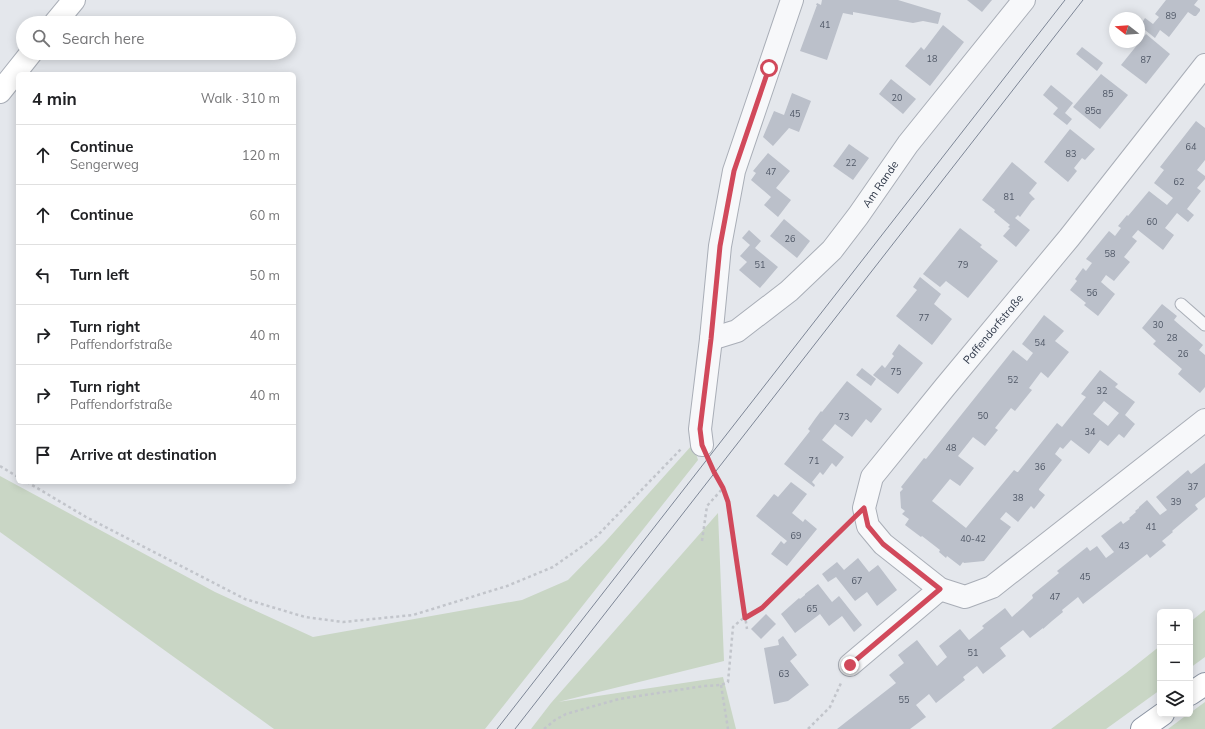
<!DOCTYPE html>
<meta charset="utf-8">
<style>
:root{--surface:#fff;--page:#f2f2f2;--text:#202124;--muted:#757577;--line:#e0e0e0}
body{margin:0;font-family:Mulish,sans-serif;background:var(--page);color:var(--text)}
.controls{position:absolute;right:12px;bottom:12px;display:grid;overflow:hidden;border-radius:6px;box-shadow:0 2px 10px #0003}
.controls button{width:36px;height:36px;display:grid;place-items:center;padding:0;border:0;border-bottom:1px solid var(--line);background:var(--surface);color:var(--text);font:20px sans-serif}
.compass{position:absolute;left:1109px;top:12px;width:36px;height:36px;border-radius:50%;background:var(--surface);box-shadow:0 2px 10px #0003;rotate:287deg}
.stop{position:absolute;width:12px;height:12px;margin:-9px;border:3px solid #d1495b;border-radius:50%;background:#fff}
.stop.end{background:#d1495b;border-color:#fff;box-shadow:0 1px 4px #0008}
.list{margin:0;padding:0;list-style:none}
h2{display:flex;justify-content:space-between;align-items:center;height:52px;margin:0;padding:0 16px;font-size:17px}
h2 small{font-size:13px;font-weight:400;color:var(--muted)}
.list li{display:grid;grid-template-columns:26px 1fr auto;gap:12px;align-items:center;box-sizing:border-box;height:60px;padding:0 16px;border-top:1px solid var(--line)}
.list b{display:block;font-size:15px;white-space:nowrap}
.list p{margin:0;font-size:13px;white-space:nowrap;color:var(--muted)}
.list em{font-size:13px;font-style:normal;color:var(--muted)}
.icon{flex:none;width:22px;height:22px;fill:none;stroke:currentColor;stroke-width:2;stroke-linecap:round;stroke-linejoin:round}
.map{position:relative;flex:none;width:1205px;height:729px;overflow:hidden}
.search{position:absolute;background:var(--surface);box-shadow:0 2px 10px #0003;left:16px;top:16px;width:280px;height:44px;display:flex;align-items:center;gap:10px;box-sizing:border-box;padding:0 14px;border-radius:22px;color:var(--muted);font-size:15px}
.panel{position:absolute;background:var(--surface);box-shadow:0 2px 10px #0003;left:16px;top:72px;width:280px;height:412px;border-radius:6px}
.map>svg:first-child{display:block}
</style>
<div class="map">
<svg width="1205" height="729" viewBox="0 0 1205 729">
<rect width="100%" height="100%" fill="#e4e7ec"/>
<g fill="#c9d6c5">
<path d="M 693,444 L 698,460 L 485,729 L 274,729 L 0,532 L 0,476 L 215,592 L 313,637 L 522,600 L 568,580 L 606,541 Z"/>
<path d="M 718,513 L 724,661 L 558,702 L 723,677 L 736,729 L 531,729 L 551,703 Z"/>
<path d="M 1205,610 L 1205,657 L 1190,668 L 1190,622 Z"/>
<path d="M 1160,646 L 1160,690 L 1106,729 L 1051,729 L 1126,673 Z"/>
<path d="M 1205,702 L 1205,729 L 1168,729 L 1188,714 L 1190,714 L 1190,713 Z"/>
</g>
<g fill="#bbc0ca" fill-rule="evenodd">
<path d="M 822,0 L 898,0 L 941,13 L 938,24 L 923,21 L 913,23 L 853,12 L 853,15 L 843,13 L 827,60 L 800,51 L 817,5 L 816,5 L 817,3 L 821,5 Z"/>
<path d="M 967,0 L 992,0 L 982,12 Z"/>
<path d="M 1166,0 L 1198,0 L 1194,5 L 1200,9 L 1200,11 L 1196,16 L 1194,16 L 1188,12 L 1169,37 L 1160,30 L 1155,38 L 1140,26 L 1145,18 L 1153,24 L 1159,17 L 1155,14 Z"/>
<path d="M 943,25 L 964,42 L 930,86 L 905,66 L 921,47 L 924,50 Z"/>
<path d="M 1146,34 L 1170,54 L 1146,84 L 1121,65 Z"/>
<path d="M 1082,47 L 1103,63 L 1097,71 L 1076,54 Z"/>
<path d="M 1101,74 L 1128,95 L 1100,129 L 1073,107 Z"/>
<path d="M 891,79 L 916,99 L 903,114 L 879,94 Z"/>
<path d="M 1051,85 L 1073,103 L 1065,113 L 1072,119 L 1067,125 L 1053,114 L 1058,108 L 1043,95 Z"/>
<path d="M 792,93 L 811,101 L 799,132 L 789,128 L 773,146 L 763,137 L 774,111 L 784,115 Z"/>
<path d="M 1196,121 L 1205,128 L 1205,160 L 1197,170 L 1205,176 L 1205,179 L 1197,188 L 1201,191 L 1187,209 L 1194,215 L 1188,222 L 1177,213 L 1165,228 L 1174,235 L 1163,250 L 1138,230 L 1132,237 L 1137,241 L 1124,257 L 1130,262 L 1114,281 L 1106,275 L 1101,282 L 1115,294 L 1098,316 L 1084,305 L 1086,303 L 1070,290 L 1077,281 L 1075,279 L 1083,268 L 1086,271 L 1092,263 L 1086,259 L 1109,231 L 1115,236 L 1121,228 L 1118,226 L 1127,215 L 1128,216 L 1149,191 L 1167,205 L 1173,198 L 1154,183 L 1164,170 L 1160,167 Z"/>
<path d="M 1070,129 L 1095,149 L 1085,160 L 1082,158 L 1074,168 L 1077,171 L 1068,182 L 1044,162 Z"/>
<path d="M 849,144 L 869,158 L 853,180 L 833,166 Z"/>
<path d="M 768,153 L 790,171 L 776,188 L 791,200 L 778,217 L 764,205 L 771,197 L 751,180 L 756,173 L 753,171 Z"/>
<path d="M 1012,162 L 1037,183 L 1029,193 L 1035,199 L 1032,201 L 1020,217 L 1018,215 L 1015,218 L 1030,230 L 1016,247 L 1003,236 L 1010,228 L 1008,227 L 1010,225 L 994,212 L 995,210 L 982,200 Z"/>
<path d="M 784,219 L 810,241 L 797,258 L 770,236 Z"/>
<path d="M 960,228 L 982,245 L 980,247 L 998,261 L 968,298 L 946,281 L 940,287 L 923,274 Z"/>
<path d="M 749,230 L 761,241 L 755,248 L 778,267 L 760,288 L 739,270 L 747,262 L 740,256 L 750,245 L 742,238 Z"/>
<path d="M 920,277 L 941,294 L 934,304 L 952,319 L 932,345 L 896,316 L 917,290 L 913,287 Z"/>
<path d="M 1162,304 L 1177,316 L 1174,320 L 1203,345 L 1199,350 L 1205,355 L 1205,387 L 1200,393 L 1178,374 L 1182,369 L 1153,344 L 1156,341 L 1142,328 Z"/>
<path d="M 1044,315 L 1064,331 L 1055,341 L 1069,352 L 1048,378 L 1041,372 L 1029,388 L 1032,390 L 1015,411 L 1011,408 L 995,428 L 998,430 L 985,446 L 973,437 L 958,456 L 974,468 L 960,486 L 950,479 L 932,501 L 966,528 L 1014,470 L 1017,472 L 1018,472 L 1057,423 L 1062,427 L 1086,397 L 1081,394 L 1100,370 L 1118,384 L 1115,387 L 1135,402 L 1125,415 L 1135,424 L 1124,438 L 1119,434 L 1108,446 L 1100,440 L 1089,454 L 1071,440 L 1063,449 L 1060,447 L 1055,454 L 1062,460 L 1039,489 L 1039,490 L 1045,495 L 1034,509 L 1031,506 L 1018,522 L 1006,512 L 1000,519 L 1011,527 L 984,561 L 964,563 L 963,562 L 960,566 L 947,556 L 946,558 L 939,552 L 940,550 L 922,536 L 921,537 L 905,525 L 909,519 L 902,514 L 905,511 L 901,508 L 900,492 L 903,489 L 901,487 L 924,458 L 926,459 L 1013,350 L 1027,361 L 1033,353 L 1022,344 ZM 1104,401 L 1119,413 L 1108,426 L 1093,414 Z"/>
<path d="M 899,344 L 923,363 L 898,394 L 873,375 L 882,365 L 885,368 L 894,356 L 892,354 Z"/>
<path d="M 862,368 L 876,379 L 871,386 L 856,375 Z"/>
<path d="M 847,381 L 882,409 L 871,423 L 866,419 L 852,437 L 835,424 L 822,440 L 844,457 L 836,467 L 832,463 L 823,475 L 820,472 L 812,482 L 815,485 L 814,487 L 784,464 L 810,431 L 808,429 L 815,419 L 821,411 L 822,412 Z"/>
<path d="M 1205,463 L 1205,497 L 1195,505 L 1198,509 L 1172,531 L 1173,532 L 1162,541 L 1166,545 L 1150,558 L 1147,554 L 1083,604 L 1078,597 L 1062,610 L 1063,612 L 1052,621 L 1043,629 L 1043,628 L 1030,638 L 1023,630 L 1000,648 L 1006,656 L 983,674 L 977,666 L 963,677 L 965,680 L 936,703 L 929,694 L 916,705 L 926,717 L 910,729 L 837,729 L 896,683 L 889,675 L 904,663 L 898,655 L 917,640 L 937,666 L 947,657 L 939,646 L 960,629 L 969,640 L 984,628 L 982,626 L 1005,608 L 1012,617 L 1033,598 L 1032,595 L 1059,573 L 1057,571 L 1087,547 L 1090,551 L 1097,546 L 1106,558 L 1114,552 L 1101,536 L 1121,521 L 1123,524 L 1130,519 L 1129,518 L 1136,512 L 1135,511 L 1139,508 L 1139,507 L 1147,500 L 1160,515 L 1167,510 L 1156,497 L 1188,470 L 1191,474 Z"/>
<path d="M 791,482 L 807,494 L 792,513 L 803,522 L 805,519 L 817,529 L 787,566 L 771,554 L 781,541 L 784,544 L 787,541 L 756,516 L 774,494 L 778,497 Z"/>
<path d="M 858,558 L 869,572 L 878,565 L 897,590 L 877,606 L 867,592 L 855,601 L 836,577 L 828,582 L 822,574 L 837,562 L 844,570 Z"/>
<path d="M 818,584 L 832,602 L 839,596 L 862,625 L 854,632 L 842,616 L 829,626 L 820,614 L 795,633 L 781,614 L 799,598 L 800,599 L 805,595 L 805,594 Z"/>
<path d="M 766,614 L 776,624 L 761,639 L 751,629 Z"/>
<path d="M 783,636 L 797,655 L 790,661 L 809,685 L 788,701 L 774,704 L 764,648 L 779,645 L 778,640 Z"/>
</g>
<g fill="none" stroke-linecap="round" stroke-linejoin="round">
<defs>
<path id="lane" d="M 1181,304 L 1205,325"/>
<g id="street">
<path d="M 1205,65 L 1069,238 L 945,387 L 872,477 L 864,508 L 868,526 L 883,544 L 940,589 L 965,597 L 992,587 L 1205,420"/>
<path id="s1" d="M 711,339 L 737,331 L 789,291 L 832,250 L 858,216 L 908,144 L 1024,0"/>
<path d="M 702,445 L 700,429 L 711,339 L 720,246 L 734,171 L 792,0"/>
<path d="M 850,665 L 940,589"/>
</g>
<g id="secondary">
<path d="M 55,23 L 74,0"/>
<path d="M 0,92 L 31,53"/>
</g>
<g id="highway">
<path d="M 1190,694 L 1205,684"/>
<path d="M 1142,729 L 1163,714"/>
</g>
</defs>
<use href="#lane" stroke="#a9aeb7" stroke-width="13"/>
<use href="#street" stroke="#a9aeb7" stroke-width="24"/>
<use href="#secondary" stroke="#a9aeb7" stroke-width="24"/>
<use href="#highway" stroke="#8b94a3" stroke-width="24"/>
<g stroke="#c2c5cb" stroke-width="2.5" stroke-dasharray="3 3" stroke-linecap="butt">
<path d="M 710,464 L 723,488 L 728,502 L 747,629"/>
<path d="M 0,466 L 18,477"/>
<path d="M 27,482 L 86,517 L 245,599 L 305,617 L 343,622 L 413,615 L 507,586 L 553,567 L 597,536 L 682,448"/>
<path d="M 702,541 L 707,506 L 723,488"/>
<path d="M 721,685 L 728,729"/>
<path d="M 544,729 L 555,720 L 566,714 L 619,699 L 704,686 L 721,685 L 728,682 L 733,627 L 741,620 L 762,608 L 846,526"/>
<path d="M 808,729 L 830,707 L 841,683"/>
</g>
<use href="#lane" stroke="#f7f8fa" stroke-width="11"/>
<use href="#street" stroke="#f7f8fa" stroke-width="22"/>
<use href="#secondary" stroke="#fff" stroke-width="22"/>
<use href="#highway" stroke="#fff" stroke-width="22"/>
<g stroke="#7d8696" stroke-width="1">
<path d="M 497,729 L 1065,0"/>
<path d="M 515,729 L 1083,0"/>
</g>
</g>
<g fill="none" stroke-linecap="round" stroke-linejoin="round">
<path stroke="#d1495b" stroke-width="5" d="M 769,68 L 734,171 L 720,246 L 711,339 L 700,429 L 702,445 L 714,472 L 723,488 L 728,502 L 745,618 L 762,608 L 864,508 L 868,526 L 883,544 L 940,589 L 850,665"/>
</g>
<g text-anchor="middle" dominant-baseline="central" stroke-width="3" stroke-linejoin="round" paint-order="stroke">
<g font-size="9" fill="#4f5766">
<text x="1171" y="15">89</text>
<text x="825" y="24">41</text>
<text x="932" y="58">18</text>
<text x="1146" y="59">87</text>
<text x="1108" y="93">85</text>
<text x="897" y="97">20</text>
<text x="1093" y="110">85a</text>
<text x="795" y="113">45</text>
<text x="1191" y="146">64</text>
<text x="1071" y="153">83</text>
<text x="851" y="162">22</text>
<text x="771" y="171">47</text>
<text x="1179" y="181">62</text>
<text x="1009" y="196">81</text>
<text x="1152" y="221">60</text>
<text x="790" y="238">26</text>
<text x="1110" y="253">58</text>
<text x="760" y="264">51</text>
<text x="963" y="264">79</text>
<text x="1092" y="292">56</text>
<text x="924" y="317">77</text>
<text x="1158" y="324">30</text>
<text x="1172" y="337">28</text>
<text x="1040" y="342">54</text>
<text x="1183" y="353">26</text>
<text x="896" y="371">75</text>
<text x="1013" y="379">52</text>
<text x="1102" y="390">32</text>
<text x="983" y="415">50</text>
<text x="844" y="416">73</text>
<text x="1090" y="431">34</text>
<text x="951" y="447">48</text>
<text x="814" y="460">71</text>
<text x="1040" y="466">36</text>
<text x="1193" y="486">37</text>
<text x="1018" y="497">38</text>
<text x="1176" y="501">39</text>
<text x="1151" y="526">41</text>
<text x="796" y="535">69</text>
<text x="973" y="538">40-42</text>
<text x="1124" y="545">43</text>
<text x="1085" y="576">45</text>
<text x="857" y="580">67</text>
<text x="1055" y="596">47</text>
<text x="812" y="608">65</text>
<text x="973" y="652">51</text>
<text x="784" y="673">63</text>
<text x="904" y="699">55</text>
</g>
<g font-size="11" fill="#2b3445" stroke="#f4f6f9">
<text stroke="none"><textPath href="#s1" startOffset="234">Am Rande</textPath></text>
<text transform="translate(993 329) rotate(-50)">Paffendorfstraße</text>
</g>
</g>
</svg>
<div class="controls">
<button>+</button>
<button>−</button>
<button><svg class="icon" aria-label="layers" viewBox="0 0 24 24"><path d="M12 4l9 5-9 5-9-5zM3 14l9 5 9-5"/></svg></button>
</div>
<svg class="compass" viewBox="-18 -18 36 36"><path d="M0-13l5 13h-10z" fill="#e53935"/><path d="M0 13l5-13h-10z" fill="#757577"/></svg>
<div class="stop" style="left:769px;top:68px"></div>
<div class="stop end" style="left:850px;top:665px"></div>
<div class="search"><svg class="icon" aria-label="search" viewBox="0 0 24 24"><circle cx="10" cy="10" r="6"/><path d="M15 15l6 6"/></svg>Search here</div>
<section class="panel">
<h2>4 min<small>Walk · 310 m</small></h2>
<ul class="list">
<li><svg class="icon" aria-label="ahead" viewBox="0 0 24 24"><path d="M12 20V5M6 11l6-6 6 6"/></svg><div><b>Continue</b><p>Sengerweg</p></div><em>120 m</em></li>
<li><svg class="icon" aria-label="ahead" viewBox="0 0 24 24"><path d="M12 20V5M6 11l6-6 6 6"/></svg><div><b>Continue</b></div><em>60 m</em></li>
<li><svg class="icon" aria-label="left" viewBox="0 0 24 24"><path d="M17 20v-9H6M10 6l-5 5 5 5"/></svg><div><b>Turn left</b></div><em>50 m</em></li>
<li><svg class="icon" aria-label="right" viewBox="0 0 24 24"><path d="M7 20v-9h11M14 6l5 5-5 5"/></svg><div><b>Turn right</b><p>Paffendorfstraße</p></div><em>40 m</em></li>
<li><svg class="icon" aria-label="right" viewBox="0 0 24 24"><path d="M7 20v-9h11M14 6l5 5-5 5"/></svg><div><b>Turn right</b><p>Paffendorfstraße</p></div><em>40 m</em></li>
<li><svg class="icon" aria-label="arrive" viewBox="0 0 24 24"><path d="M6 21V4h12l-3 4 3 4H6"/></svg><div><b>Arrive at destination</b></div></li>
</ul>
</section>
</div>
